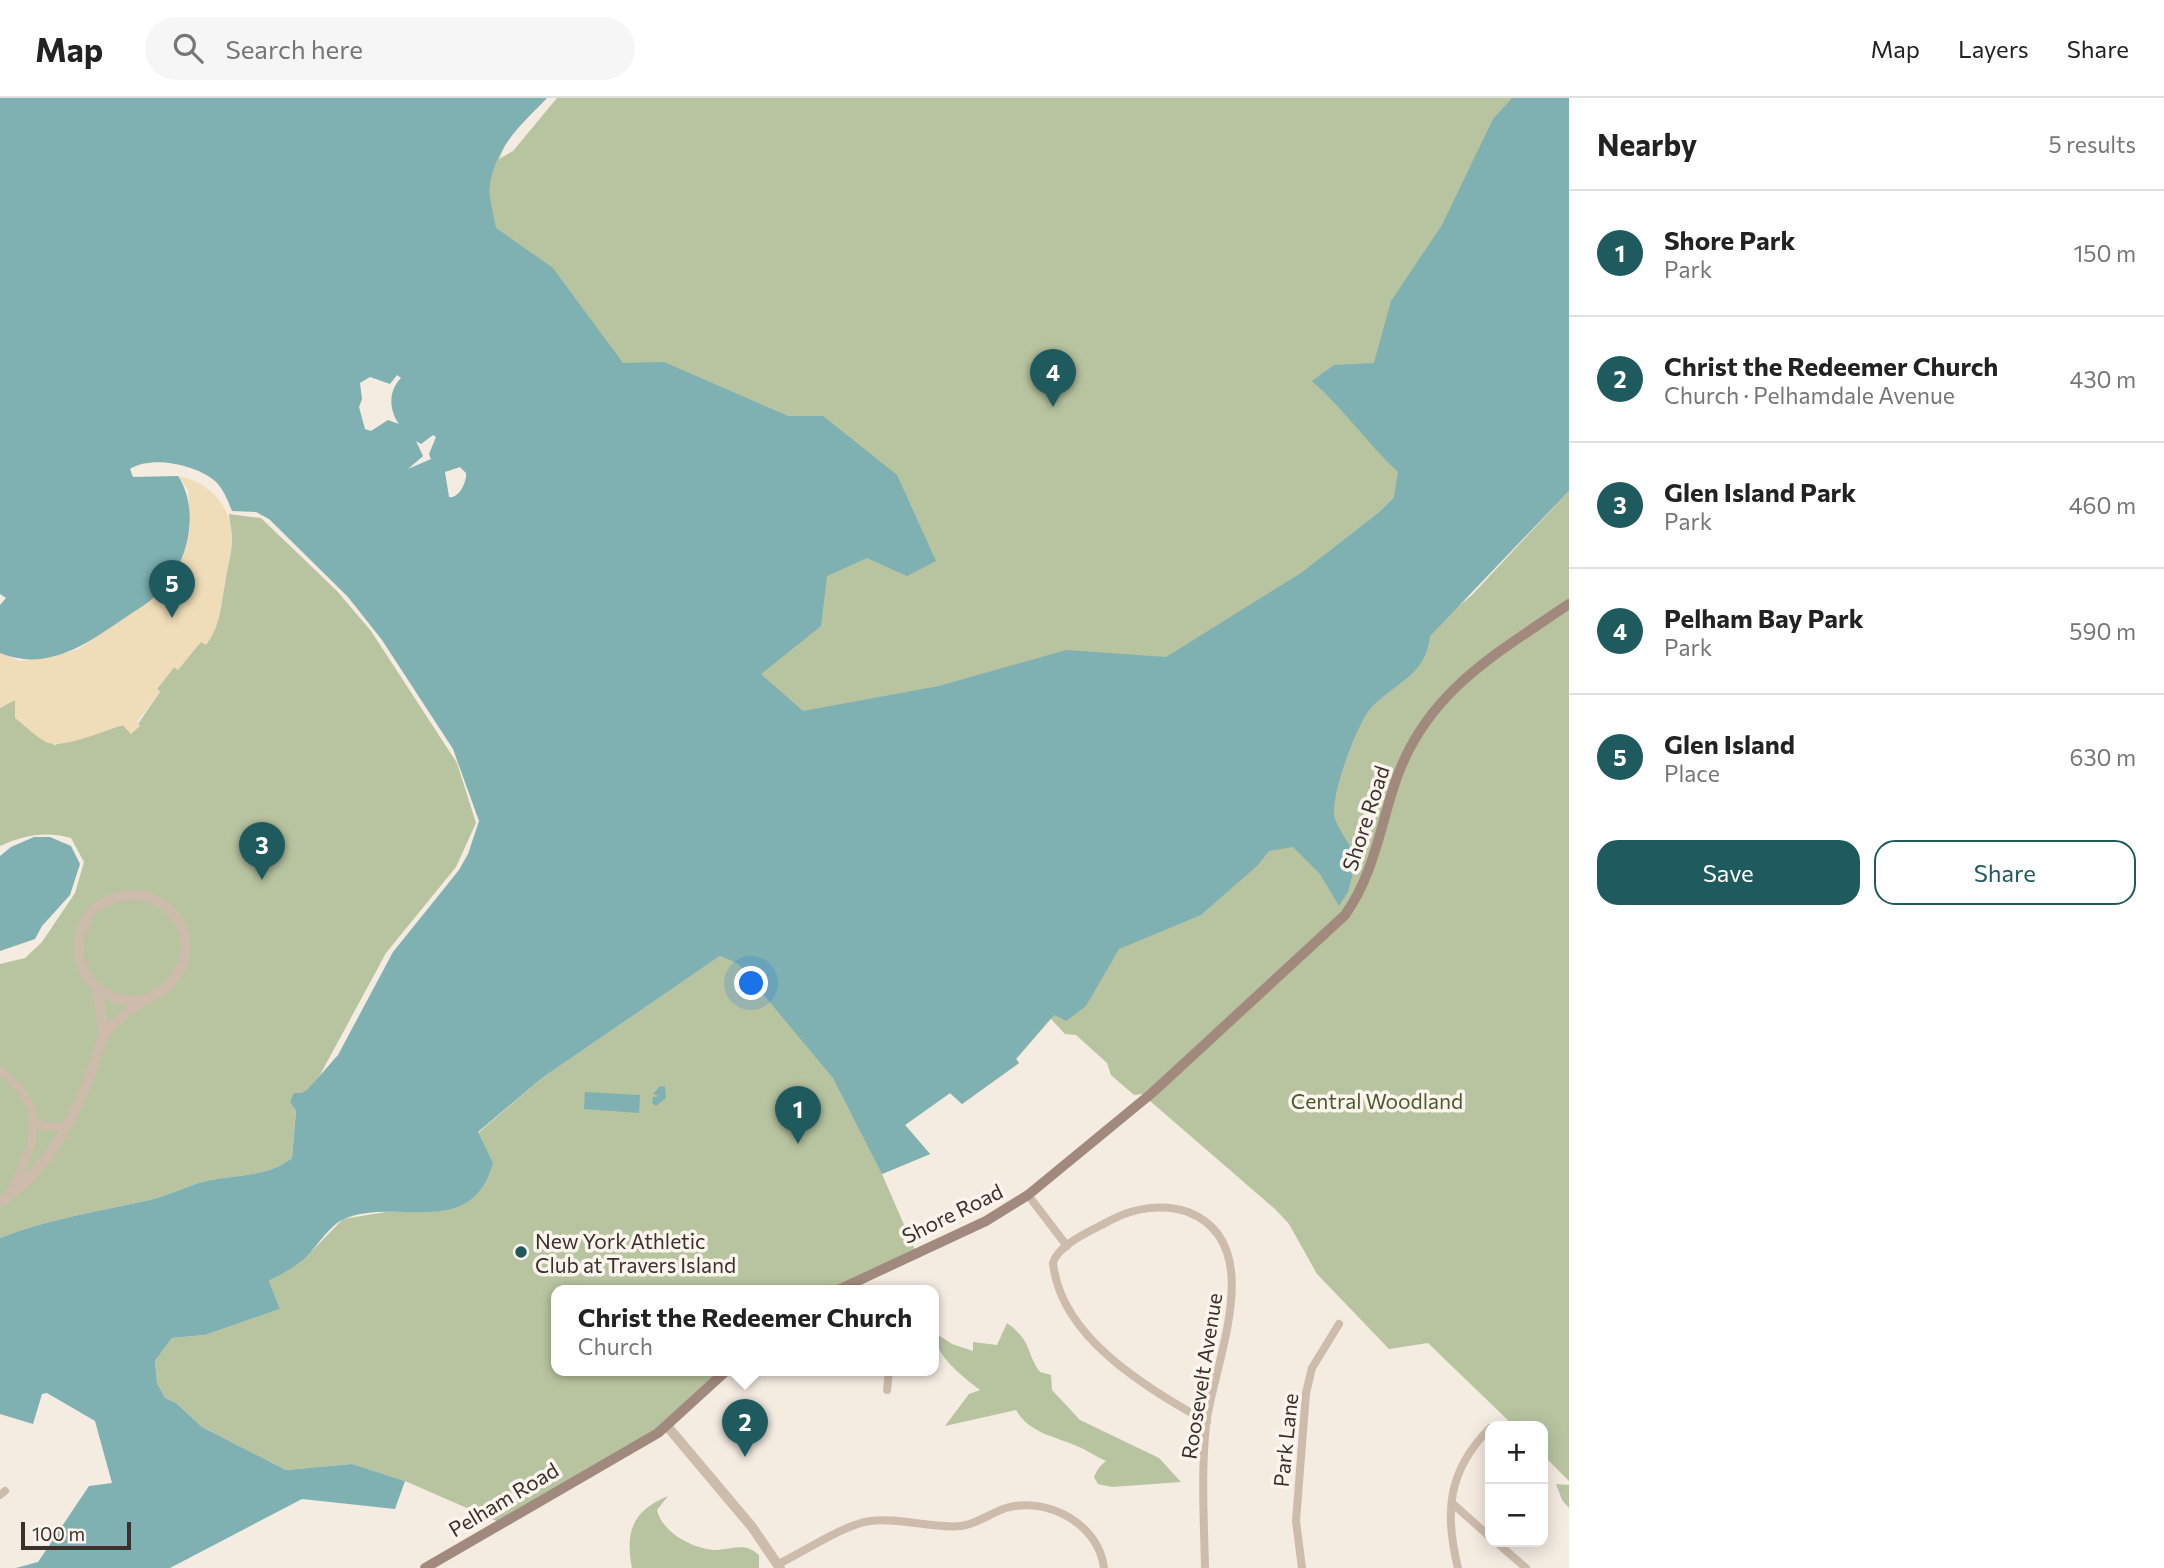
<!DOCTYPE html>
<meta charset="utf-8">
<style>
:root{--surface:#fff;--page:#f6f6f6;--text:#222;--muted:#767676;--line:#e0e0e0;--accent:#1f5a5e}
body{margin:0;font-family:Commissioner,sans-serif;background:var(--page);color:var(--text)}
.controls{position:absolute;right:21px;bottom:21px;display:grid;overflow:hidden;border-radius:14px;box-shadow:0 4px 18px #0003}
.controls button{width:63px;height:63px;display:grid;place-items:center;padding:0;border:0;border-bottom:2px solid var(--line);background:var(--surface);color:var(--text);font:35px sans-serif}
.scale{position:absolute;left:21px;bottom:18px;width:110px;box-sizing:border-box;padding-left:7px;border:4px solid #3b302b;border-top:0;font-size:19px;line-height:24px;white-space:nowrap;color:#3b302b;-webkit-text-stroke:5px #fbf5ee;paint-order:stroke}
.you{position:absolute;left:752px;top:886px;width:24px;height:24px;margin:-18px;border:5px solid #fff;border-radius:50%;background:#1a73e8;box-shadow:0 0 0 10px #1a73e833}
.badge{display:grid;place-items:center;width:46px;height:46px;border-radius:50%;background:var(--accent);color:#fff;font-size:23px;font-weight:700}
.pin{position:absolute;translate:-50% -58px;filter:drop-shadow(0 2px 4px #0008)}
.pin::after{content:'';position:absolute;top:37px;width:24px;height:21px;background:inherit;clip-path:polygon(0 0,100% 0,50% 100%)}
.popup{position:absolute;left:551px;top:1187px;width:388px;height:91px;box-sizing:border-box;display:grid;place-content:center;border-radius:14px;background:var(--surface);filter:drop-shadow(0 2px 5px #0005);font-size:23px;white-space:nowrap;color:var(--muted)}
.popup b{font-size:26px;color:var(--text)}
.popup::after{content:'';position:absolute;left:50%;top:100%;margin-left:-14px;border:14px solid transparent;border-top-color:var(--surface)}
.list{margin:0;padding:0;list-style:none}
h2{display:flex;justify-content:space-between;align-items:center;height:91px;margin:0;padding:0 28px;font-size:30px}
h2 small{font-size:23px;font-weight:400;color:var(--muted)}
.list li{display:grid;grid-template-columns:46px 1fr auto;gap:21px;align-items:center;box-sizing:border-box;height:126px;padding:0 28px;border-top:2px solid var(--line)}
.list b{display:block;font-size:26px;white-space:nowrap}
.list p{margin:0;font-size:23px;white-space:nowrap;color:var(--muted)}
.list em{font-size:23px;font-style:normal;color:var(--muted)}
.actions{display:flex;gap:14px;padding:21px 28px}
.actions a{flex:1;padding:16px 0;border:2px solid var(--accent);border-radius:21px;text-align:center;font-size:24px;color:var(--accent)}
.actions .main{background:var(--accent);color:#fff}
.icon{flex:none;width:38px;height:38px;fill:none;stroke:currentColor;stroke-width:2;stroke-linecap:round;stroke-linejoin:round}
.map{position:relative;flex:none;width:1569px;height:1470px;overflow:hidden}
header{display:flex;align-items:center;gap:42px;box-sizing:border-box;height:98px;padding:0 35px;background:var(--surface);border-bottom:2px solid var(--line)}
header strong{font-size:33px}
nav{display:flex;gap:38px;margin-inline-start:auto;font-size:24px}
.search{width:490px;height:63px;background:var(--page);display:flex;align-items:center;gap:18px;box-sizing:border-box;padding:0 24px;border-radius:38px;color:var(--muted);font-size:26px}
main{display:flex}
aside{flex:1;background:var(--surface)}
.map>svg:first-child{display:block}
</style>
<header>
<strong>Map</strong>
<div class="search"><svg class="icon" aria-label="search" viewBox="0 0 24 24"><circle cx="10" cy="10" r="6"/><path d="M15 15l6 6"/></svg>Search here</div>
<nav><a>Map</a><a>Layers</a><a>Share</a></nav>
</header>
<main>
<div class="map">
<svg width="1569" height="1470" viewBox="0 0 1569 1470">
<rect width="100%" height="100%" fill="#f4ebe1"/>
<g fill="#b8c4a0">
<path d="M 547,0 L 508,40 L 499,61 L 513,53 L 557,0 L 1569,0 L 1443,350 L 1379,414 L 1328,454 L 1239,537 L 862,674 L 490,347 L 474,99 L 511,22 Z"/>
<path d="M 1569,393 L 1569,1383 L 1543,1357 L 1543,1328 L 1514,1328 L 1428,1245 L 1389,1251 L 1317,1176 L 1289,1126 L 1275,1111 L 1142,996 L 1134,997 L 1111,977 L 1107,965 L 1076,937 L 1065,936 L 1051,921 L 1016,961 L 1019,965 L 962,1006 L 950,995 L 905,1027 L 930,1056 L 882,1076 L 915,1152 L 832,1193 L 556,1193 L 556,1273 L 724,1273 L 667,1327 L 499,1424 L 405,1383 L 352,1366 L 286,1372 L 202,1329 L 176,1305 L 165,1300 L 157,1285 L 155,1263 L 172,1240 L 205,1237 L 280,1211 L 269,1183 L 300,1165 L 343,1121 L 386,1114 L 444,1113 L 478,1035 L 542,980 L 720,858 L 738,866 L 789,925 L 1312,629 L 1472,497 Z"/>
<path d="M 229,416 L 261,420 L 337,493 L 371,533 L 457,665 L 476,725 L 456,769 L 386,855 L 320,977 L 309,991 L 290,1004 L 296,1013 L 292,1060 C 270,1078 238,1077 211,1082 C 190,1086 171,1097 150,1102 C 100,1113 48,1121 0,1140 L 0,866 L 25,860 L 42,844 L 75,795 L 84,764 L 71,740 C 46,733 24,737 0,748 L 0,610 L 15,601 L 54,647 L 123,627 L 131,636 L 160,594 L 157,591 L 174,569 L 178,572 C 202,523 238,472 229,416 Z"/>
<path d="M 1007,1225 C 1033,1244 1025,1253 1040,1274 L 1051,1277 L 1052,1292 L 1080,1322 L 1159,1360 L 1181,1384 L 1112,1389 L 1098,1386 L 1094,1379 C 1098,1370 1100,1368 1106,1363 C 1096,1359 1087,1352 1077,1348 C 1054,1338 1029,1335 1016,1312 L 945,1328 L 969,1296 L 980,1292 C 962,1278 934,1257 934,1234 L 952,1246 L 973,1253 L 973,1244 L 997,1247 Z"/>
<path d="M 1556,1386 L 1569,1387 L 1569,1410 L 1562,1402 Z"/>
<path d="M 668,1398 L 657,1412 C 662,1435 695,1452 717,1452 C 733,1451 745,1444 759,1457 L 759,1470 L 632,1470 C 625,1434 632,1413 668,1398 Z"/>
</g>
<path fill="#efdcb8" d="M 178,378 C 207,383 230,406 232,437 C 233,453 227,471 225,486 C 221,509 220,529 206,547 L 201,544 L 178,572 L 174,569 L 157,591 L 160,594 L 137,624 L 140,628 L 131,636 L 123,627 C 106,632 61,652 46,644 C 35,638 25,628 15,620 L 15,602 L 0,610 L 0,555 L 20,563 L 77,552 L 163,492 L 178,467 L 190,430 L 188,392 Z"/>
<g fill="#7fb0b2" fill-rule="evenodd">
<path d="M 0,0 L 547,0 C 522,25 496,49 490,86 C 488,99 494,117 496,130 L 553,170 L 623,265 L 664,264 L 788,318 L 823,318 L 897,377 L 936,463 L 907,478 L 867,460 L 827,478 L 821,528 L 761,576 L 803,613 L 939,588 L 1066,552 L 1166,559 L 1301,475 L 1379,414 L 1394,399 L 1398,374 C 1367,345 1344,311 1312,283 L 1334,267 L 1374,265 L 1391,203 L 1442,127 L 1493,21 L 1512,0 L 1569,0 L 1569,393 L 1430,538 C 1426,578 1395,584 1371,610 C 1357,625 1328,703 1335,721 C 1340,734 1350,747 1357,759 L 1348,794 L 1339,808 L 1320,776 L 1293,749 L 1269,753 L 1258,767 L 1201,817 L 1119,851 L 1086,908 L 1066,923 L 1055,917 L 1051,920 L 1016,961 L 1019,965 L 962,1006 L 950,995 L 905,1027 L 930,1056 L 882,1076 L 833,980 L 738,866 L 720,858 L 542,980 L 478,1034 L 493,1065 C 471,1144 395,1098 344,1121 C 328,1128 315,1152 302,1163 C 292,1171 279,1177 269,1183 L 280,1211 L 205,1237 L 172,1240 L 155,1263 L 157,1285 L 165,1300 L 176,1305 L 202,1329 L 286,1372 L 352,1366 L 405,1383 L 395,1411 L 302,1401 L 170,1470 L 16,1470 L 38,1464 L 89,1388 L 112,1385 L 95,1323 L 47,1295 L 42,1296 L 33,1326 L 0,1316 L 0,1140 C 48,1121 100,1113 150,1102 C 171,1097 190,1086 211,1082 C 238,1077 270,1078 292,1060 L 296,1013 L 290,1004 L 294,995 L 302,995 L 308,991 L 338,957 L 393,854 L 459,772 L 468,756 L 479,723 L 453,651 L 382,542 L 348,499 L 269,421 L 256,414 L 232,413 C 228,403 223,390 215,383 C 196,367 152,357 130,371 L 133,379 L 178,378 C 200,411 189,463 162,492 C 151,504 136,512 123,521 C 85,547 47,574 0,555 L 0,507 L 6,500 L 0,496 ZM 397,277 L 401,280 C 388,293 389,312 399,326 L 388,322 L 371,333 L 365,331 L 359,309 L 362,301 L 360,285 L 370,279 L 390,286 ZM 433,337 L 436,339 L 429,356 L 431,361 L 408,371 L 423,358 L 416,343 L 421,346 ZM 460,369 L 466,375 C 467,384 459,401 449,399 L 445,374 Z"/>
<path d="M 34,739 L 50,739 L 71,748 L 80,766 L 70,797 L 42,828 L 35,841 L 0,853 L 0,758 L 11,749 Z"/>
<path d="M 660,988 L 665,989 L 666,1000 L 656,1008 L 652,1005 L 653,999 L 659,998 L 653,996 Z"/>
<path d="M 585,994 L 640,997 L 639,1015 L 584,1011 Z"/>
</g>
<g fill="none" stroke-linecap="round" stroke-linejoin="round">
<g stroke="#cdbbac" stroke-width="8">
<path d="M 0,973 C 52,1009 33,1053 8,1098"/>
<path d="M 33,1023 L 43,1028 L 66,1029"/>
<path d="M 1028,1097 L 1067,1148"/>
<path d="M 887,1292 L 889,1273"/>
<path d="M 0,1397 L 5,1393"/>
<path d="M 1452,1405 L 1490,1439"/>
<path d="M 1496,1444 L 1526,1470"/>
<path d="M 778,1466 C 802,1455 845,1426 870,1423 C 900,1419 931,1431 961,1428 C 978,1426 990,1415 1006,1410 C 1047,1398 1099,1426 1104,1470"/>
<path d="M 1205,1470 C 1204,1422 1201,1374 1206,1327 C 1213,1266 1270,1146 1188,1114 C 1163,1105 1134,1110 1111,1122 C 1093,1132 1058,1146 1053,1165 C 1061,1241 1148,1290 1207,1324"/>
<path d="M 1302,1470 L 1296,1423 L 1306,1295 L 1312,1270 L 1339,1226"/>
<path d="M 1458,1470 C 1444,1414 1448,1372 1490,1330"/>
</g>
<g stroke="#cdbbac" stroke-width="10">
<path d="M 95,889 C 160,937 222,844 160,805 C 145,796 126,794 109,802 C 84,813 72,843 82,869 C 85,878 93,884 96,892 C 102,907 101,924 104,939"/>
<path d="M 0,1104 C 44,1076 71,1027 89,980 C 94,967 97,951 104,939 C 113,924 129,913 143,903"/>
<path d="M 667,1328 L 752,1429 L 780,1470"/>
</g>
<g stroke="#a18a7d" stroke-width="10">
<path d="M 836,1193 L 986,1123 L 1028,1097 L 1152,995 L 1345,817 C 1374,776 1380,729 1396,682 C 1427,593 1496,556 1569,506"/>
<path d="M 425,1470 L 658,1335 L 726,1273"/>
</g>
</g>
<circle fill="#1f5a5e" stroke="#fbf5ee" stroke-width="2.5" cx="521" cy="1154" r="7"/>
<g text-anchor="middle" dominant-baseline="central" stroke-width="7" stroke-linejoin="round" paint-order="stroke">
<g font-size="21" fill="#3b302b" stroke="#fbf5ee">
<text transform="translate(1365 720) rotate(-72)">Shore Road</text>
<text transform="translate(952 1115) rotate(-26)">Shore Road</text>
<text transform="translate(1201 1278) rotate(-81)">Roosevelt Avenue</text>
<text transform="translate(1285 1342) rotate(-84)">Park Lane</text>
<text transform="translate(503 1401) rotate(-31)">Pelham Road</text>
</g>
<g font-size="21" fill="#4a5a2e" stroke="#fbf5ee">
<text x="1377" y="1002">Central Woodland</text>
</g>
<g font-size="21" fill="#3b302b" stroke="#fbf5ee" text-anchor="start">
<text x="535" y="1142">New York Athletic<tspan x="535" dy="24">Club at Travers Island</tspan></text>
</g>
</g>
</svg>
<div class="controls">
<button>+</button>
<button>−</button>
</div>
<div class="scale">100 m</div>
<div class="you"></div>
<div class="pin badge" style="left:798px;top:1046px">1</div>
<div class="pin badge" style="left:745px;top:1359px">2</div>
<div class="popup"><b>Christ the Redeemer Church</b>Church</div>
<div class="pin badge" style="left:262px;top:782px">3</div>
<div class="pin badge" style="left:1053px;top:309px">4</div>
<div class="pin badge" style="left:172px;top:520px">5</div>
</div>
<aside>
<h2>Nearby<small>5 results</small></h2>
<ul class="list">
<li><span class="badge">1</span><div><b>Shore Park</b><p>Park</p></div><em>150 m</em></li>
<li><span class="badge">2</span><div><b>Christ the Redeemer Church</b><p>Church · Pelhamdale Avenue</p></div><em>430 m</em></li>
<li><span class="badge">3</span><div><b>Glen Island Park</b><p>Park</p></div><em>460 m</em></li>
<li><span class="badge">4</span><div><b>Pelham Bay Park</b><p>Park</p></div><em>590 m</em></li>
<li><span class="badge">5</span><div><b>Glen Island</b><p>Place</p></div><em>630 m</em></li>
</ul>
<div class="actions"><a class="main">Save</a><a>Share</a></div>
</aside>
</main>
